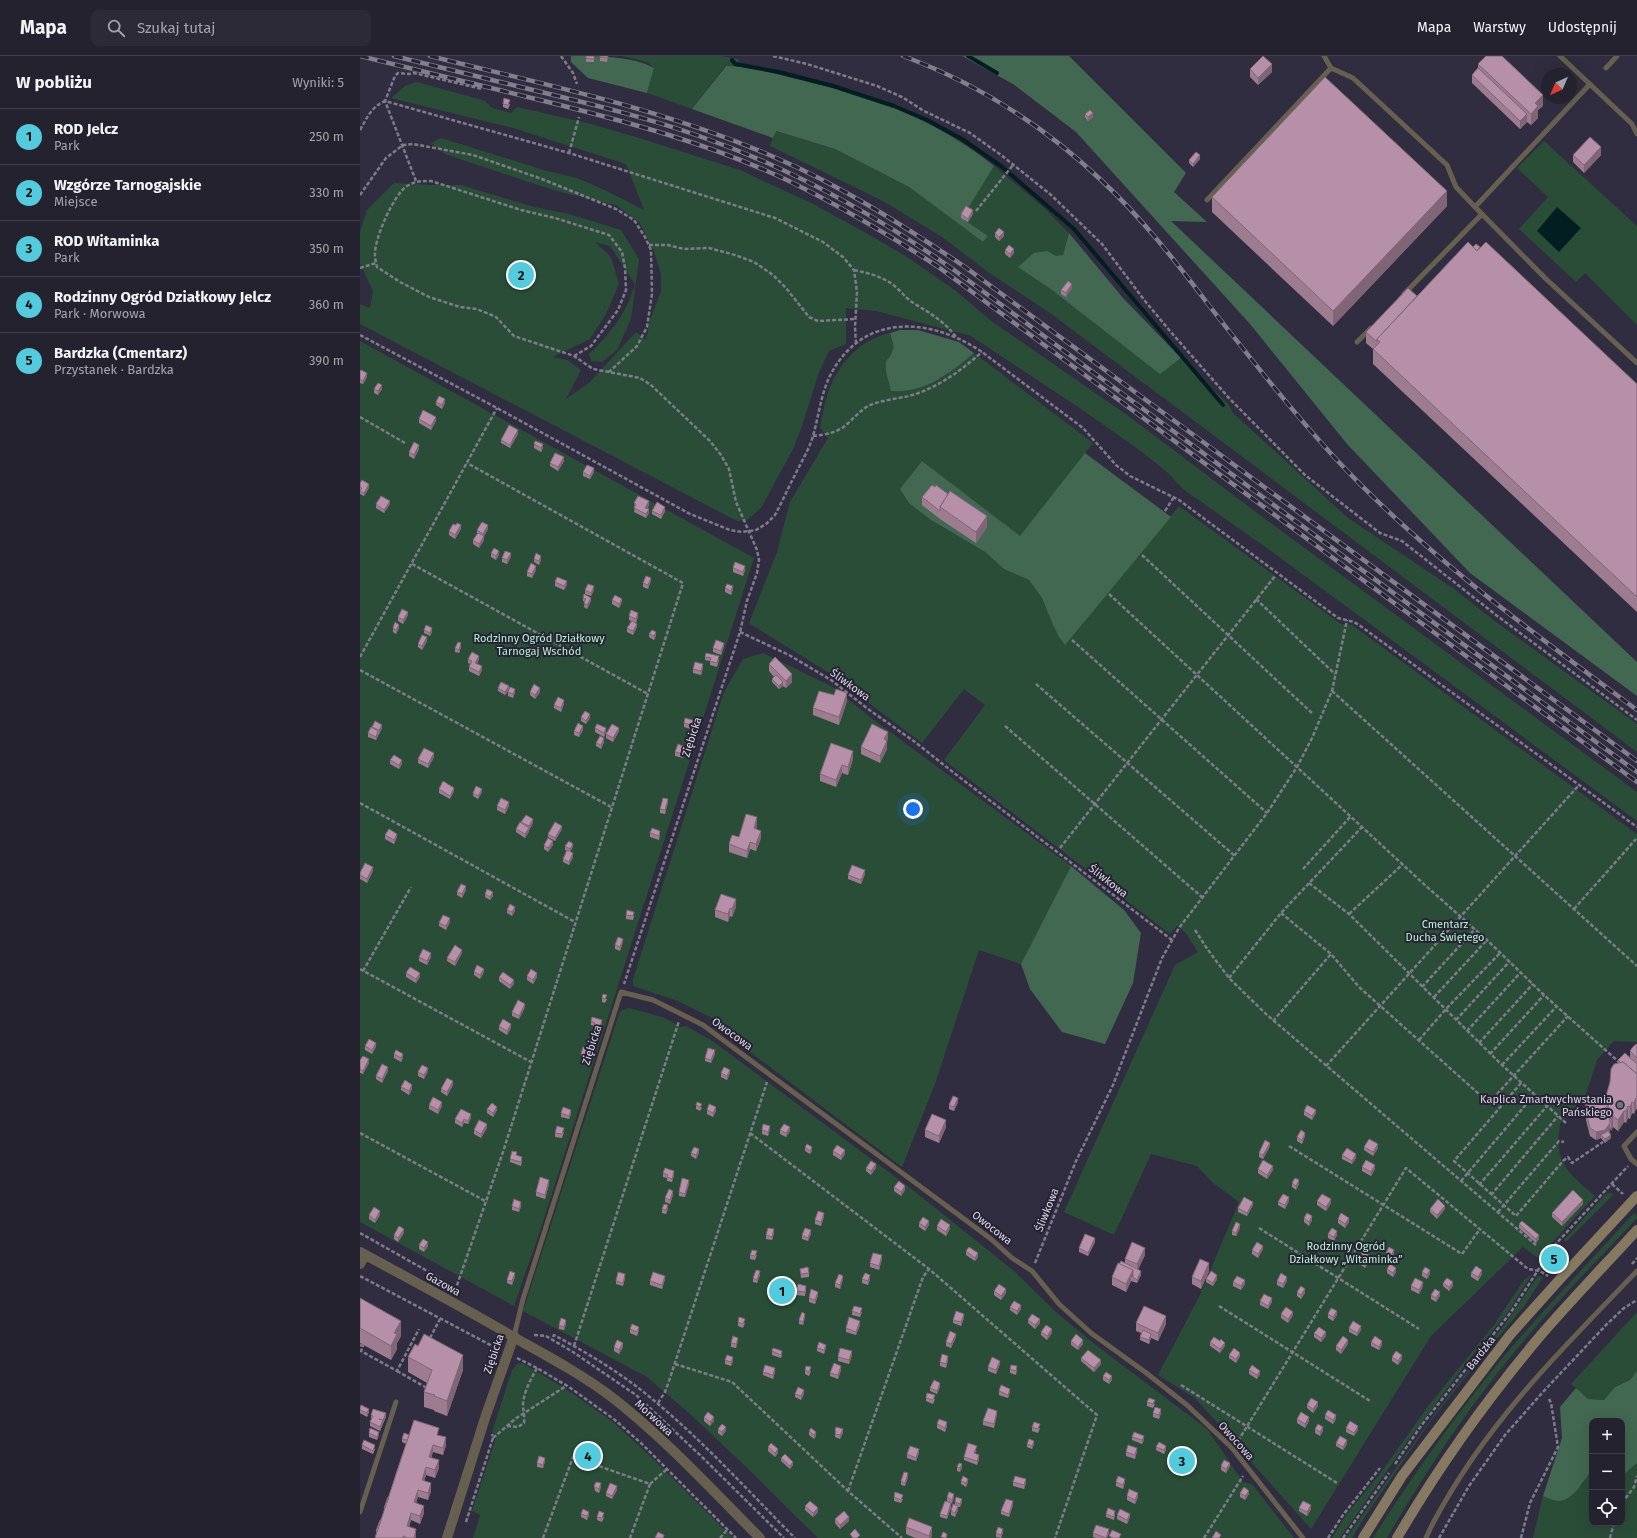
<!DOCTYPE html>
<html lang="pl">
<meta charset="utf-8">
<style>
:root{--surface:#252230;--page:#2d2a38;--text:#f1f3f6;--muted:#a3a4ab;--line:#423f4c;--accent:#54cadd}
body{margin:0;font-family:"Fira Sans",sans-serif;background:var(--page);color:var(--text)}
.controls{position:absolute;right:12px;bottom:12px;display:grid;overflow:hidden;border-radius:8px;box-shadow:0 4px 16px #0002}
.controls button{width:36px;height:36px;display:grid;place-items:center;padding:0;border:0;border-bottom:1px solid var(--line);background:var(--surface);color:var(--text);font:20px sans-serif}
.compass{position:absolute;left:1181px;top:12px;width:36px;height:36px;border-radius:50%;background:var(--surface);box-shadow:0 4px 16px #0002;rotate:224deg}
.you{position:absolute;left:553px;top:753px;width:14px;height:14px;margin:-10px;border:3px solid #fff;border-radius:50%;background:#1a73e8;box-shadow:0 0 0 6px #1a73e833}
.badge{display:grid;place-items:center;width:26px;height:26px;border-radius:50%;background:var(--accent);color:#111;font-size:13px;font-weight:700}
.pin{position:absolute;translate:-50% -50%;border:2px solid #fff;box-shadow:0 1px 4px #0006}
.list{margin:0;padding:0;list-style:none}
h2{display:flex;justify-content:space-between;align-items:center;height:52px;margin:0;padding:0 16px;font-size:17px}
h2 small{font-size:13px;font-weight:400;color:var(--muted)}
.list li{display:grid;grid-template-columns:26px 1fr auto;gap:12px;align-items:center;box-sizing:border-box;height:56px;padding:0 16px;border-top:1px solid var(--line)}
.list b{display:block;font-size:15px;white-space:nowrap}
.list p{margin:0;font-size:13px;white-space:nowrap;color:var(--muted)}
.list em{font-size:13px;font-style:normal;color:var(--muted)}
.icon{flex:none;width:22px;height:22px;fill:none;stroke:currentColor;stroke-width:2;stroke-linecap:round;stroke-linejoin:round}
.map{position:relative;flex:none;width:1277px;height:1482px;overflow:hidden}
header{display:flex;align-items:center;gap:24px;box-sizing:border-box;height:56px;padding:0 20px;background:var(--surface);border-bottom:1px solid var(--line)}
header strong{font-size:19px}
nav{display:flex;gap:22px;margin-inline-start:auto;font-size:14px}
.search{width:280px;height:36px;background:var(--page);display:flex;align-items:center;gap:10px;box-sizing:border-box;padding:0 14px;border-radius:8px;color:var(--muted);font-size:15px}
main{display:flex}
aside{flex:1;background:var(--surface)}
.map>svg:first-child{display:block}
</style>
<header>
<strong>Mapa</strong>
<div class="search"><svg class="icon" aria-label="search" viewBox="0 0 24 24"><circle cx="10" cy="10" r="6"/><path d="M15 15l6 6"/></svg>Szukaj tutaj</div>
<nav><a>Mapa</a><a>Warstwy</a><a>Udostępnij</a></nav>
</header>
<main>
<aside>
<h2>W pobliżu<small>Wyniki: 5</small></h2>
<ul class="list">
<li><span class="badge">1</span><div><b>ROD Jelcz</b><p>Park</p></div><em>250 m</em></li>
<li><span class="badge">2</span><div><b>Wzgórze Tarnogajskie</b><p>Miejsce</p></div><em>330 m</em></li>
<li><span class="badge">3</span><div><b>ROD Witaminka</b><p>Park</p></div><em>350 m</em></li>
<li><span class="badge">4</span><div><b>Rodzinny Ogród Działkowy Jelcz</b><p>Park · Morwowa</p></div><em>360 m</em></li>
<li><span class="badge">5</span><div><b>Bardzka (Cmentarz)</b><p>Przystanek · Bardzka</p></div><em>390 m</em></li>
</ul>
</aside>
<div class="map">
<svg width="1277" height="1482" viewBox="0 0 1277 1482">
<rect width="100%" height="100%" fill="#312d40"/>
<g fill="#2a4d38">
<path d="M 262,0 L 361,0 L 379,3 L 377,10 L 365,10 L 332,53 L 287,37 L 294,12 L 287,6 Z"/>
<path d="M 57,26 L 125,45 L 132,52 L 151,57 L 157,51 L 231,68 L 279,82 L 380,114 L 453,148 L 506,177 L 547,201 L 596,235 L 630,264 L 767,359 L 897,457 L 1277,736 L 1277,765 L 911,495 L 823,433 L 807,416 L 778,393 L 724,355 L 611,280 L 516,255 L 486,252 L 486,288 L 469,295 L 459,316 L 442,370 L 433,393 L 401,452 L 387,464 L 377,465 L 0,268 L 0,248 L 10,252 L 13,235 L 0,207 L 0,176 L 7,154 L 34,127 L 72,129 L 101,129 L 174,151 L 209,158 L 261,174 L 279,203 L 271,263 L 257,294 L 242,306 L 231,305 L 229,298 C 252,276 266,258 275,228 L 250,190 L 235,186 L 251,201 L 259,228 L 246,258 L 230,283 L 193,301 L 207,304 L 221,314 L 206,343 L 229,327 L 276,276 L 286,284 L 290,264 L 301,235 L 301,218 L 294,195 L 279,166 L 256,149 L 208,138 L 184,131 L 85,98 L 71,87 L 81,82 L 187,115 L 217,122 L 247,135 L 284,154 L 266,108 L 153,72 L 31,42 L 45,30 Z"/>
<path d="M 415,75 L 475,93 L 549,131 L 623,186 L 628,180 L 608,166 L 606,154 L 634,110 L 682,150 L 709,177 L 703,199 L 659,211 L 692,234 L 800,317 L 821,302 L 868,348 L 873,357 L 988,462 L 1094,533 L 1136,566 L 1277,668 L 1277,696 L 690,257 L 628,216 L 582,181 L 523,145 L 410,90 Z"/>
<path d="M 1184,85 L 1277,170 L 1277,269 L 1225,217 L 1216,226 L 1159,173 L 1188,141 L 1157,112 Z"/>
<path d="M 530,277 C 534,290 536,294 526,305 L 526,316 L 529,328 L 581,323 L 614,297 L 733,387 L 660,481 L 562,405 L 571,464 L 625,496 L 644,513 L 669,524 L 682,542 L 693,569 L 699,581 L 705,588 L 819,450 L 981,568 L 992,569 L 1277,778 L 1277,986 L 1254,985 L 1237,1004 L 1225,1041 L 1200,1068 C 1199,1076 1198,1083 1199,1091 C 1200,1113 1220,1127 1235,1140 L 1178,1202 L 1163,1191 L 1071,1280 L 951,1473 L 878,1391 L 879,1387 L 875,1382 L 873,1384 L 835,1342 L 798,1319 L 839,1241 L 879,1146 L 853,1127 L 837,1110 L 791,1098 L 754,1179 L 704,1156 L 815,909 L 838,896 L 825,876 L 817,870 L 810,878 L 584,704 L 625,649 L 604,633 L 562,687 L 469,617 L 389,567 L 417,496 L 430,446 L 468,382 L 460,371 C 463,358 465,342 471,329 C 482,304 502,283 530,277 Z"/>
<path d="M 0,285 L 394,502 L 181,1172 L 154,1250 L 0,1166 Z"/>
<path d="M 403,597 L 473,631 L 514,664 L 711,810 L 661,908 L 619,894 L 575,1028 L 542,1111 L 357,971 L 354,963 L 318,945 L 273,930 L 273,923 L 364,636 L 383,603 Z"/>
<path d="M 269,952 L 305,962 L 320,971 L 326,970 L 354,986 L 549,1131 L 654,1215 L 698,1258 L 737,1290 L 847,1373 L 883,1426 L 892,1428 L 934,1482 L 458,1482 L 382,1407 L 330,1358 L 287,1321 L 163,1255 L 260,955 Z"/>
<path d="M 1248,1137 L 1254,1138 L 1206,1186 L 1204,1184 L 1243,1141 Z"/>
<path d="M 1274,1157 L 1277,1160 L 1277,1162 C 1234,1208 1188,1254 1148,1304 C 1103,1359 1063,1420 1027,1482 L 1013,1482 C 1047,1428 1084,1376 1123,1326 C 1170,1267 1223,1213 1274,1157 Z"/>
<path d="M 1172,1218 L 1148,1256 L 1109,1304 L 1050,1382 L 980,1482 L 972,1482 L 986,1459 L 1019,1419 L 1069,1349 L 1134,1269 L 1164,1224 Z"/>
<path d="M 1178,1220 L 1183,1221 L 1165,1249 L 1107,1319 L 1072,1363 L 1006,1459 L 992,1482 L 986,1482 L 1076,1356 L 1145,1268 Z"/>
<path d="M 1277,1256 L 1277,1315 L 1270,1324 L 1255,1331 L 1244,1344 L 1228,1343 L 1211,1328 Z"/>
<path d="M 162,1307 L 206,1333 L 253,1366 L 288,1398 L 373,1482 L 113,1482 L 120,1459 L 112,1455 L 136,1382 L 132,1376 L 152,1314 L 157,1308 Z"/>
<path d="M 1277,1407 L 1277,1482 L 1173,1482 L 1183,1440 L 1197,1445 L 1222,1429 L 1229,1418 L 1232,1419 L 1232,1467 L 1262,1467 L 1262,1420 Z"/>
</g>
<g fill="#426851">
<path d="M 211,0 C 237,0 273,0 294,12 L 287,37 L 228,22 L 211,6 Z"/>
<path d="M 602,0 L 709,0 L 826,117 L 814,136 L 847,166 L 811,165 L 1277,606 L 1277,640 L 1110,517 L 987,388 L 890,268 L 716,76 L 653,28 Z"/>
<path d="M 366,10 C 391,10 416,18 441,24 C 463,30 487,34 509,42 C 554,58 597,80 634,110 L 602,162 L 628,180 L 623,186 L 549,131 L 475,93 L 416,75 L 413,82 L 332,53 Z"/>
<path d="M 709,177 L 763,242 L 821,302 L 800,318 L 692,234 L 658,211 L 674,197 L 687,195 L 696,200 L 703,199 Z"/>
<path d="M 540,274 L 558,274 L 599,286 L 614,297 C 589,318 566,337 531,335 L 526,316 L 526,305 C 536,294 534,290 530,277 Z"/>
<path d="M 725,397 L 811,461 L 705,589 L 699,581 L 693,569 L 682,542 L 669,524 L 644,513 L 625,496 L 571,464 L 549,447 L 540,433 L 562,405 L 660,480 Z"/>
<path d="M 711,810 L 764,854 L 781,877 L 773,927 L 745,988 L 702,976 L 670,933 L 661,908 Z"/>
<path d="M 1277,1315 L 1277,1407 L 1262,1420 L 1262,1365 L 1232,1365 L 1232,1419 L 1229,1418 C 1222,1428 1212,1444 1199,1445 C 1194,1445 1188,1442 1183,1440 L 1202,1382 L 1200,1351 L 1216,1332 L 1228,1343 L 1244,1344 L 1255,1331 L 1270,1324 Z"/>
</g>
<path fill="#021e21" d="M 1197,151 L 1221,172 L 1199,196 L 1177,175 Z"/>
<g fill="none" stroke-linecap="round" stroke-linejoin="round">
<g stroke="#021e21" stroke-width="4">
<path d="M 608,0 L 637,17"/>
<path d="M 372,4 L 375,8 L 419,16 L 473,30 L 534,50 L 567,64 L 602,83 L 641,110 L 714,173 L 863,349"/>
</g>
<g stroke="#7e7b8b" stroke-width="2.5" stroke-dasharray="4 2" stroke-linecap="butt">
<path d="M 201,0 L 213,17 L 217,28"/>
<path d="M 413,0 L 447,8 L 517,30 L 542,41 L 564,55 L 610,77 L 641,99 L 690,138 L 742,188 L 785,245 L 810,275 L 868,341 L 945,419 L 1020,477 L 1042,485 L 1136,559 L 1277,664"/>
<path d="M 0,74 C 7,62 11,51 25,45 L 209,97 L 415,162 L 463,186 L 483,201 L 494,214 L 497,236 L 495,271 L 496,288"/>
<path d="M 209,97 L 219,61"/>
<path d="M 56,125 L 25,45 L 35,20 L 38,17 L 49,18 L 54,17 L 122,33"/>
<path d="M 0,139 L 26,102 L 43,89 L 53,88 L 113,99 L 182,123 L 256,153 L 274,164 L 285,181 L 291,194 L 292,238 L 287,271 L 277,290 L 249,316"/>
<path d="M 616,155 L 653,109"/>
<path d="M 289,189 L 308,189 L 324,193 L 349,192 L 375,199 L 394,206 L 413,219 L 426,232 L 449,261 L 458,265 L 496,263"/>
<path d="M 0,212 L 16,207"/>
<path d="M 494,214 C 511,218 526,221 539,234 C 544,239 548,244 555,248 C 570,257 585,266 596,281"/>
<path d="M 0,279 L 137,352 L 330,458 L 370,474 L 382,476 L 396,474 L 406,468 L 415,459 C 422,446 428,432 435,419 C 441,406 449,394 453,380 C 459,359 461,336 472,316 C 505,256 572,262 622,296 L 723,372 L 756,409 L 770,420 L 819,444 L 978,562 L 994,566 L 999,569 L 1277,771"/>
<path d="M 214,300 L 231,290 L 258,254 L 266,234 L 265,212 L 262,196 L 249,179 L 195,162 L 161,154 L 71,125 C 62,125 55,125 47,130 C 34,138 14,183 15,199 C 15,203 16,207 17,211 L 40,226 L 69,241 L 100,251 L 117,253 L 136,261 L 154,280 L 214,300 L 233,313 L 280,322 L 291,329 L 350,385 L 361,399 L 369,413 L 376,446 L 397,494 L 399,504 L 397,517 L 387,545 L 380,576 L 264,928"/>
<path d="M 0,361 L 45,387"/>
<path d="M 453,380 C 463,379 474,377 482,372 C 492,365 498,356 508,350 C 521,344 536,343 549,340 C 578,332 600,315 622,296"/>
<path d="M 805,455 L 814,441"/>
<path d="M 782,499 L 953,658"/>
<path d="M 52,508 L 288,638"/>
<path d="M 749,538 L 1066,830 L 1127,884 L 1184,939 L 1260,1007"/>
<path d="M 896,543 L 975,618"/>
<path d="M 380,576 L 429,599 L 471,624 L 508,653 L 555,686 L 598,720 L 812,884"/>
<path d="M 712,584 L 907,757"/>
<path d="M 0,601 L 137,352"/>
<path d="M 0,614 L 253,752"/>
<path d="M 676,628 L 875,800"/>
<path d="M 972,635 L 1277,910"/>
<path d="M 645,670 L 843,842"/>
<path d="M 0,747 L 215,866"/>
<path d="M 700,792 L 915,520"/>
<path d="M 943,813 L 991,760"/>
<path d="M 949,827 L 989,858 L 1142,1009 L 1206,1067"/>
<path d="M 1214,853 L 1276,783"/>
<path d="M 921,857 L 971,898 L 999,931 L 1129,1047 L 1208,960"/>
<path d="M 989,858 L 1043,808"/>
<path d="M 835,874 L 848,894 L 869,922 L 906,958 L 1176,1189"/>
<path d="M 0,913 L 171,1006"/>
<path d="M 3,915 L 51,831"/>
<path d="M 869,922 L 921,857 L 1002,771"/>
<path d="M 1062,931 L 1115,873"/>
<path d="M 1074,941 L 1127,884"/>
<path d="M 1096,964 L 1150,905"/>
<path d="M 913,965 L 971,898"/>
<path d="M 1107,975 L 1161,916"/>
<path d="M 1059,984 L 1086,953 L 1141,896"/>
<path d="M 1119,987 L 1173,928"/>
<path d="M 1130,998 L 1184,939"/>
<path d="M 1142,1009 L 1197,950"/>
<path d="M 966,1010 L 1219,729"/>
<path d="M 1161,1027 L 1094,1105 L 1156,1160 L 1203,1105 L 1208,1101 L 1212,1107 L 1243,1086"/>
<path d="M 0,1077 L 127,1146"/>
<path d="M 390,1077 L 569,1213 L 737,1359 L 695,1482"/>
<path d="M 929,1090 L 1102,1198 L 1120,1173"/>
<path d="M 1101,1125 L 1174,1039"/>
<path d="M 1252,1128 L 1263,1138"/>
<path d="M 1119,1129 L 1187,1050"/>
<path d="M 1131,1139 L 1198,1060"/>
<path d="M 1138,1156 L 1199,1085 L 1204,1086"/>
<path d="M 899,1172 L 1059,1273"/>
<path d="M 0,1177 L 76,1220 L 91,1231"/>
<path d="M 675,1207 L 716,1105 L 753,1029 L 802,902 L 819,872 L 907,757 L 937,711 L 952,682 L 972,635 L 987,564"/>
<path d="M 1272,1208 L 1277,1202"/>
<path d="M 0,1220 L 138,1293"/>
<path d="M 95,1235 L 143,1096 L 323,527 L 107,407"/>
<path d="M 859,1250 L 1010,1345"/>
<path d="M 174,1279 L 186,1280 L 213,1296 L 276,1339 L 342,1401 L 424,1482"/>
<path d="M 193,1281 L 194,1279 C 231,1299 266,1320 298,1348 C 347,1389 390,1437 435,1482"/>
<path d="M 70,1282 L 80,1263"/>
<path d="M 0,1289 L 3,1290 L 1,1295 L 37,1315 L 59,1273"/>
<path d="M 214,1290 L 319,965"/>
<path d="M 157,1302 L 177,1312 L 209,1331 L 255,1364 L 282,1388 L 376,1482"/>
<path d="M 315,1308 L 372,1326 L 488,1435 L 542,1482"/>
<path d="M 37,1315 L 67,1332"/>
<path d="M 821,1329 L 977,1427"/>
<path d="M 298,1347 L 305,1336 L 310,1322 L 407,1026"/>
<path d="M 147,1370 L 158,1371 L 164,1367 C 165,1360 163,1355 163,1348 C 164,1335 171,1323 177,1312"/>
<path d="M 133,1382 L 155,1363 L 206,1330"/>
<path d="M 878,1385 L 1046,1112 L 1168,1213 L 1180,1215 L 1188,1220"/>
<path d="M 1035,1408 L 1061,1370 L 1151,1256 L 1193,1191 L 1268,1110"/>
<path d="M 290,1428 L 307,1413"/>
<path d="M 488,1435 L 563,1221 L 569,1213"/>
<path d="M 1262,1447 L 1274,1431 L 1277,1420"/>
<path d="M 106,1466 L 133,1382 L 132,1378"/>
<path d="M 183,1482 L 213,1401 L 290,1428 L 270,1482"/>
<path d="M 360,1482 L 368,1473"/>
<path d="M 844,1482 L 883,1420"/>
<path d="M 968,1482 L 983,1459 L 1020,1412"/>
<path d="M 983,1482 L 1029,1417"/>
<path d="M 1079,1482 L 1109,1430 L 1145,1379 L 1182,1337 L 1246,1269 L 1264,1252 L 1277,1244"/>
<path d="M 1161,1482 L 1170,1447 L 1198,1391 L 1191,1347 L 1189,1343"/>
<path d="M 1250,1482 L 1254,1467"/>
</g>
<g stroke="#675f50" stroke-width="5">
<path d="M 964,0 L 971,12"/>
<path d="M 1200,0 L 1272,68 L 1277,78"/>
<path d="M 1246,12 L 1257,0"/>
<path d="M 847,144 L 971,12 L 993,22 L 1087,109 L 1096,131 L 1115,151 L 1185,222 L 1277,307"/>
<path d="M 1115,151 L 1230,28"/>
<path d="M 1044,238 L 1122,158"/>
<path d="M 997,286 L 1011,272"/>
<path d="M 1277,1076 L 1264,1090 L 1271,1103 L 1277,1108"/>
<path d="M 154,1280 L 163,1243 L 261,936 L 293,944 L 343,969 L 631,1183 L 652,1202 L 672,1215 L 699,1248 L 731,1277 L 785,1316 L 827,1349 L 872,1392 L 943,1482"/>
<path d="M 0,1456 L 36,1346"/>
<path d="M 1066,1482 C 1073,1465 1083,1449 1092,1434 C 1142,1351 1211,1284 1277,1215"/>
</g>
<g stroke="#675f50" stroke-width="10">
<path d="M 0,1208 L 5,1199"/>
<path d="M 87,1482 L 126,1359 L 154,1280"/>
</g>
<path stroke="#675f50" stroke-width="10" d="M 0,1196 C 55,1226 110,1255 164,1287 C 193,1303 222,1319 249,1339 C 304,1381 351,1433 400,1482"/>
<g stroke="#857961" stroke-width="10">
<path d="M 1003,1482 L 1042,1420 L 1150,1279 L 1201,1222 L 1277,1140"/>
<path d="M 1037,1482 C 1079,1410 1127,1343 1181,1279 C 1212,1243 1245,1209 1277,1174"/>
</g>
<defs>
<g id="rail">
<path d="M 0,0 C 61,15 123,30 184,45 C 268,66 351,88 429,125 C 480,150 529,179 577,210 L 1277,726"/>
<path d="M 34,0 C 83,12 132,24 181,36 C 235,49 288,62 339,80 C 431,112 516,159 594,214 L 1277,716"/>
<path d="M 70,0 C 186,29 304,53 414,101 C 482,130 544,170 605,211 L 1277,705"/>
<path d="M 543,0 C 616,27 684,70 741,124 C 782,162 817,207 851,252 C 891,303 931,354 975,402 C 1065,499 1171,575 1277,654"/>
</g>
</defs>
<use href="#rail" stroke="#817e8e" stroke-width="4.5"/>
<use href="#rail" stroke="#272335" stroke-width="3" stroke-dasharray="9" stroke-linecap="butt"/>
</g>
<g fill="#9d7c90">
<rect x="226" y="0" width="8" height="6"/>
<path d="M 240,0 L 248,0 L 247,6 L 240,5 Z"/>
<path d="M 1118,8 L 1183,50 L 1178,54 L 1178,62 L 1171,69 L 1167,66 L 1160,73 L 1112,27 L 1112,19 L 1118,12 Z"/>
<path d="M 890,13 L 912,16 L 898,29 L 890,21 Z"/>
<path d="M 143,48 L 150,48 L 148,53 L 143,51 Z"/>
<path d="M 725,58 L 733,61 L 728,65 L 725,61 Z"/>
<path d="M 1213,99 L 1241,99 L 1224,117 L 1213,106 Z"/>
<path d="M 840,103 L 833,111 L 829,107 L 829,104 Z"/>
<path d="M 852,141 L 1087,150 L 973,270 L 852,156 Z"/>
<path d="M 601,158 L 613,158 L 608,166 L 601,162 Z"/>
<path d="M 635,177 L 644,180 L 639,185 L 635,181 Z"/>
<path d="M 1113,191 L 1277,328 L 1277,556 L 1013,308 L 1013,293 L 1006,287 L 1006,276 L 1057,240 Z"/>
<path d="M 645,194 L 654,197 L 650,202 L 645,198 Z"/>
<path d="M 712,232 L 706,241 L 701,238 L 701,234 Z"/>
<path d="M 0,315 L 7,321 L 3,328 L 0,327 Z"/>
<path d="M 14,333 L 22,333 L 18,339 L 14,337 Z"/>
<path d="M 76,346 L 85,347 L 82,353 L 76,349 Z"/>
<path d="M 59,363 L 76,365 L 71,374 L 59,367 Z"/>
<path d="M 158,378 L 150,392 L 141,387 L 141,384 Z"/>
<path d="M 174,388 L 183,392 L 181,396 L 174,392 Z"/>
<path d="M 59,393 L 54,403 L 49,400 L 49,396 Z"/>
<path d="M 204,405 L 198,415 L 190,410 L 190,407 Z"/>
<path d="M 223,416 L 234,416 L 230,423 L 223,420 Z"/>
<path d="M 0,427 L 9,432 L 4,440 L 0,438 Z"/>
<path d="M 562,441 L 627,471 L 616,487 L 580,463 L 562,449 Z"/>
<path d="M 274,447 L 289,449 L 287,453 L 289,457 L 286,462 L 274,456 L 275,451 Z"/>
<path d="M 16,448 L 30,448 L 24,457 L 16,452 Z"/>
<path d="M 292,455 L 305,455 L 301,463 L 292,458 Z"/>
<path d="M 101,473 L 95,483 L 89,479 L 89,475 Z"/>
<path d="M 128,473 L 124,480 L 124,484 L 119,492 L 113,488 L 113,484 L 117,478 L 117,474 Z"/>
<path d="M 131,497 L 139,499 L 136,504 L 131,501 Z"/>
<path d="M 151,501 L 147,508 L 142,506 L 142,502 Z"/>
<path d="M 174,503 L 181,504 L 179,509 L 174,506 Z"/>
<path d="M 373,512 L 385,514 L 383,520 L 373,516 Z"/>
<path d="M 176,514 L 172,522 L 167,520 L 167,516 Z"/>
<path d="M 291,525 L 288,533 L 283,531 L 283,527 Z"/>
<path d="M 195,526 L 207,529 L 204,534 L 195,530 Z"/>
<path d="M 365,532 L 373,534 L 371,539 L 365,536 Z"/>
<path d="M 225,534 L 234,534 L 231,540 L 225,538 Z"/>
<path d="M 223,542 L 231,545 L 227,553 L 224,551 L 225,546 L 223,545 Z"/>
<path d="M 252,544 L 262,546 L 259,552 L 252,548 Z"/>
<path d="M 48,559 L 43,568 L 38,565 L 38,561 Z"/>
<path d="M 269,560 L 278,561 L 276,567 L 277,571 L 273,579 L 267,576 L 267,572 L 271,565 L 269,564 Z"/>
<path d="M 33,572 L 39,572 L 36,578 L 33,576 Z"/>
<path d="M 64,574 L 72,576 L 70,580 L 64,577 Z"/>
<path d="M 289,578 L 296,580 L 294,584 L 289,581 Z"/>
<path d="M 67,585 L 62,594 L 58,591 L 58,588 Z"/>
<path d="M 364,590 L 361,599 L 353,596 L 353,592 Z"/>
<path d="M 101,591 L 99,597 L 95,596 L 95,592 Z"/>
<path d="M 345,601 L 359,604 L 357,611 L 350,609 L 350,605 L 345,604 Z"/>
<path d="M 108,603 L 119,603 L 117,608 L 122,614 L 119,620 L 109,615 L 109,611 L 110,608 L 108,607 Z"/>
<path d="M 409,608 L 432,626 L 426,632 L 423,630 L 419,633 L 412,626 L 412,623 L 414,621 L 409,615 Z"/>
<path d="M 343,612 L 341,619 L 333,617 L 333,613 Z"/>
<path d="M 138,632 L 149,634 L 145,639 L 138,635 Z"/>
<path d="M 148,636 L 155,637 L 153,642 L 148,640 Z"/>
<path d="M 170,636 L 180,636 L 175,643 L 170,639 Z"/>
<path d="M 487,645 L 479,669 L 453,659 L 453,652 Z"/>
<path d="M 204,648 L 201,656 L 194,652 L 194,649 Z"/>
<path d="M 221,661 L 230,662 L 226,668 L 221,665 Z"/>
<path d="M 324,667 L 336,669 L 335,674 L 324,671 Z"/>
<path d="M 12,671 L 22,672 L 16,684 L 8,681 L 8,677 L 12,672 Z"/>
<path d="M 235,672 L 246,676 L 244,681 L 235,676 Z"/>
<path d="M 223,674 L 219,681 L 214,679 L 214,675 Z"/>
<path d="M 259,675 L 253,686 L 246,682 L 246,678 Z"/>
<path d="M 528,683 L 527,685 L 527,693 L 520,707 L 501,698 L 501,691 Z"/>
<path d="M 244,686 L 241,693 L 236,690 L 236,687 Z"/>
<path d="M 325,695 L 323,702 L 315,700 L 315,696 Z"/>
<path d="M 74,701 L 68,712 L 58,707 L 58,703 Z"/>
<path d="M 493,703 L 488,719 L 482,717 L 476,731 L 460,725 L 460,718 Z"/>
<path d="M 30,704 L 42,708 L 39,713 L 30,708 Z"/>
<path d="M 79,733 L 94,735 L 90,743 L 79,737 Z"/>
<path d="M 122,736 L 118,743 L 113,740 L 113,737 Z"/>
<path d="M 308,746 L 305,758 L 300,757 L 300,753 Z"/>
<path d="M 137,750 L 149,750 L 145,758 L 137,754 Z"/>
<path d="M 161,766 L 173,767 L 165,782 L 156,776 L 156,773 L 161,767 Z"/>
<path d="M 397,769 L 396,773 L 401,782 L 396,795 L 390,793 L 387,802 L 369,796 L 369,788 L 379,781 Z"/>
<path d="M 202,773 L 195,785 L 188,781 L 188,778 Z"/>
<path d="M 290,777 L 300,778 L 299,784 L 290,781 Z"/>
<path d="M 25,779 L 37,781 L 34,788 L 25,783 Z"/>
<path d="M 184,789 L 193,789 L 188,796 L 184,793 Z"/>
<path d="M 205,790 L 213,791 L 210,795 L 213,801 L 209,809 L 203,806 L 203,803 L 207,795 L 205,794 Z"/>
<path d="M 13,815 L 7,827 L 0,823 L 0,817 Z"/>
<path d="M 505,818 L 501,828 L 488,823 L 488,819 Z"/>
<path d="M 106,834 L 102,842 L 97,839 L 97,836 Z"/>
<path d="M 125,838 L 133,840 L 130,844 L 125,841 Z"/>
<path d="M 376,851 L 372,861 L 370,860 L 368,866 L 355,861 L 355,854 Z"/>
<path d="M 147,854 L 155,855 L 152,860 L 147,857 Z"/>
<path d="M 266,859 L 274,860 L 273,864 L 266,863 Z"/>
<path d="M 90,866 L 86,874 L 79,870 L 79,867 Z"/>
<path d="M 263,886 L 260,895 L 255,893 L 255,889 Z"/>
<path d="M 102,897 L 95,910 L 87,905 L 87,902 Z"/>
<path d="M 59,901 L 71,901 L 67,909 L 59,905 Z"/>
<path d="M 114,916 L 124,916 L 120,923 L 114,919 Z"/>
<path d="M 46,917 L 60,921 L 56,927 L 46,921 Z"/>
<path d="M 167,920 L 177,921 L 173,928 L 167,924 Z"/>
<path d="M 139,921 L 154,928 L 150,933 L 139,925 Z"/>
<path d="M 242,942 L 247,943 L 245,947 L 242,946 Z"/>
<path d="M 165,951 L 159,963 L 152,960 L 152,956 Z"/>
<path d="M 231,965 L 242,967 L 239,979 L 233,977 L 234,970 L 231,969 Z"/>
<path d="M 139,970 L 151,972 L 147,979 L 139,974 Z"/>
<path d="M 1277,988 L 1277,1053 L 1276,1053 L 1274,1058 L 1272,1057 L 1270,1063 L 1268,1062 L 1266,1067 L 1264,1066 L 1258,1075 L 1253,1071 L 1251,1075 L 1250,1071 L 1250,1075 L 1249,1076 L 1251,1082 L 1245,1087 L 1241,1082 L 1236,1084 L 1230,1080 L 1226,1064 L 1225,1047 L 1243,1049 L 1246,1044 L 1246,1040 L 1258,1007 L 1258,1004 L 1270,1002 L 1270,995 Z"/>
<path d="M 5,990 L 16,991 L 12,998 L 5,994 Z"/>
<path d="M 231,997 L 228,1004 L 221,1001 L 221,998 Z"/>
<path d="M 34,998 L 43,1002 L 41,1006 L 34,1002 Z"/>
<path d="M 355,998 L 351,1007 L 345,1005 L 345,1002 Z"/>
<path d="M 0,1004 L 9,1007 L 3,1018 L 0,1017 Z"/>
<path d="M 28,1015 L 22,1027 L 16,1023 L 16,1020 Z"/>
<path d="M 68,1015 L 64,1023 L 58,1020 L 58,1016 Z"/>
<path d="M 361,1017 L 370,1017 L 367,1024 L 361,1021 Z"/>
<path d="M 93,1029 L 87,1040 L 81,1036 L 81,1033 Z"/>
<path d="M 41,1031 L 52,1033 L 49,1039 L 41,1034 Z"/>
<path d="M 598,1046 L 594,1055 L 589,1053 L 589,1049 Z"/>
<path d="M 69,1049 L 82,1050 L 78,1058 L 69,1053 Z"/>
<path d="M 336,1049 L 342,1052 L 340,1055 L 336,1053 Z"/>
<path d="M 127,1053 L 137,1054 L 133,1061 L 127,1057 Z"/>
<path d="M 347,1054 L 356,1055 L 353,1061 L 347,1058 Z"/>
<path d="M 944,1055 L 956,1057 L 952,1064 L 944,1059 Z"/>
<path d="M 201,1057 L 211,1058 L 209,1063 L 201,1061 Z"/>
<path d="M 111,1062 L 108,1068 L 104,1067 L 102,1071 L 95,1067 L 95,1063 Z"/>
<path d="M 586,1071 L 579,1087 L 565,1081 L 565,1074 Z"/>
<path d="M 127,1072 L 121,1082 L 114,1078 L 114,1074 Z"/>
<path d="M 410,1073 L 408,1080 L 402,1078 L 402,1074 Z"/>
<path d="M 420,1074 L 430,1075 L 426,1081 L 420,1078 Z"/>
<path d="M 204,1076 L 202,1082 L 195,1081 L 195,1077 Z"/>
<path d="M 945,1080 L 942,1088 L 937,1085 L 937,1081 Z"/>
<path d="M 910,1090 L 903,1103 L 899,1101 L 899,1097 Z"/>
<path d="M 445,1091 L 452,1095 L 450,1098 L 445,1095 Z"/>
<path d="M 1004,1091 L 1018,1092 L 1013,1100 L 1004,1094 Z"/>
<path d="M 473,1095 L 485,1098 L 481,1104 L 473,1099 Z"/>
<path d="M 331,1097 L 339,1097 L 336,1103 L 331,1100 Z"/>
<path d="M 157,1099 L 162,1105 L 161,1110 L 150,1106 L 150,1103 Z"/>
<path d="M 982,1099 L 996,1102 L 992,1108 L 982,1103 Z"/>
<path d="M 1002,1111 L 1015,1113 L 1011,1120 L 1002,1115 Z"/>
<path d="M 506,1112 L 516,1112 L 511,1119 L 506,1115 Z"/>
<path d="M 898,1113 L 913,1114 L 907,1123 L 898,1117 Z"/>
<path d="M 303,1117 L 314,1119 L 312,1126 L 307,1125 L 307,1122 L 303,1121 Z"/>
<path d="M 932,1127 L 939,1128 L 936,1134 L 932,1131 Z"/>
<path d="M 189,1128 L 185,1143 L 176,1140 L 176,1136 Z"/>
<path d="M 329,1128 L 325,1141 L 319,1140 L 319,1136 Z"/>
<path d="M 534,1131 L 545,1134 L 541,1140 L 534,1135 Z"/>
<path d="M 313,1139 L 310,1148 L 305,1146 L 305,1142 Z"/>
<path d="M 929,1145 L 925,1153 L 918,1149 L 918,1146 Z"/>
<path d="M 957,1145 L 971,1147 L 966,1155 L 957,1149 Z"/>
<path d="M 1223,1148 L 1202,1170 L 1192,1161 L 1192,1157 Z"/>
<path d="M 893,1149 L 887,1160 L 878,1156 L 878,1152 Z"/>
<path d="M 152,1150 L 161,1150 L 159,1156 L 152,1154 Z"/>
<path d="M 302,1153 L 308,1153 L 306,1158 L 302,1157 Z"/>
<path d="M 1070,1153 L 1085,1153 L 1077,1163 L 1070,1156 Z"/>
<path d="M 9,1159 L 20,1159 L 15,1167 L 9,1163 Z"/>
<path d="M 464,1161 L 461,1170 L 455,1168 L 455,1164 Z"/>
<path d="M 944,1162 L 952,1164 L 949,1170 L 944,1166 Z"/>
<path d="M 978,1163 L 989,1166 L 985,1172 L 978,1167 Z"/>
<path d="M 559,1167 L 569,1169 L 565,1175 L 559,1171 Z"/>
<path d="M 1159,1168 L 1179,1183 L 1176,1187 L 1159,1172 Z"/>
<path d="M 577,1170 L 590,1173 L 586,1180 L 577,1174 Z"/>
<path d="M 880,1172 L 876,1180 L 872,1179 L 872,1175 Z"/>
<path d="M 44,1177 L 38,1186 L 34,1183 L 34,1179 Z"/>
<path d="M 414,1177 L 412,1184 L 406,1183 L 406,1179 Z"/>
<path d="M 451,1178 L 448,1185 L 442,1183 L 442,1179 Z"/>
<path d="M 968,1178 L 977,1179 L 974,1185 L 968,1182 Z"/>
<path d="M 735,1186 L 728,1200 L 719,1196 L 719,1192 Z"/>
<path d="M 59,1189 L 68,1190 L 64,1196 L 59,1193 Z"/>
<path d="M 903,1193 L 898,1202 L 892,1198 L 892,1194 Z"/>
<path d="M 606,1195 L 618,1201 L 615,1205 L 606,1199 Z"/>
<path d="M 1026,1197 L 1034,1198 L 1031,1204 L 1026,1201 Z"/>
<path d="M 390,1199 L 397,1199 L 395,1204 L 390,1203 Z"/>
<path d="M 785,1199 L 778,1213 L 781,1219 L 777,1227 L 771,1225 L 766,1236 L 752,1229 L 752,1221 L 765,1207 L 765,1203 Z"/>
<path d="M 522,1203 L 519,1214 L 510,1211 L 510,1207 Z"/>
<path d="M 997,1203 L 1010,1204 L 1005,1212 L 997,1206 Z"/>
<path d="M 440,1213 L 449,1217 L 449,1221 L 441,1222 Z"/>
<path d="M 1027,1213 L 1036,1216 L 1033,1221 L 1027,1217 Z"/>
<path d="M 849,1215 L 841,1233 L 832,1228 L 832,1221 Z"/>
<path d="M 1062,1216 L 1070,1218 L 1067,1223 L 1062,1220 Z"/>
<path d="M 1111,1217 L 1122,1218 L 1118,1225 L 1111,1221 Z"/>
<path d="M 400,1219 L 397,1227 L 393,1226 L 393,1222 Z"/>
<path d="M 155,1221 L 152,1229 L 147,1227 L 147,1224 Z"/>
<path d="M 265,1222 L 263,1230 L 256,1228 L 256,1225 Z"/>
<path d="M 305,1223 L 302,1233 L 290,1229 L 290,1225 Z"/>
<path d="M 483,1223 L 480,1233 L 475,1231 L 475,1227 Z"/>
<path d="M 502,1223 L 510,1223 L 508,1229 L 502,1227 Z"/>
<path d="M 846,1223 L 857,1223 L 853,1230 L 846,1226 Z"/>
<path d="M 917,1225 L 927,1225 L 923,1232 L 917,1229 Z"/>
<path d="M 873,1226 L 885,1228 L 881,1234 L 873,1230 Z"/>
<path d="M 1083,1227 L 1093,1230 L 1089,1235 L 1083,1230 Z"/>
<path d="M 1051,1230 L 1063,1230 L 1059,1238 L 1051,1234 Z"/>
<path d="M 446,1234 L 445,1240 L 436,1239 L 436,1235 Z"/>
<path d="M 634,1235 L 646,1237 L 641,1244 L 634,1239 Z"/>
<path d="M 937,1236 L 945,1237 L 941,1243 L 937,1240 Z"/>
<path d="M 458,1239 L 455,1248 L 449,1246 L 449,1242 Z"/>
<path d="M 1071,1239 L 1080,1240 L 1076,1246 L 1071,1243 Z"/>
<path d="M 0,1242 L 41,1280 L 37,1287 L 37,1293 L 31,1304 L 0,1287 Z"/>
<path d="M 900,1245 L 912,1246 L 908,1253 L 900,1249 Z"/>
<path d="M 650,1251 L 661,1253 L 657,1259 L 650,1254 Z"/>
<path d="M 492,1255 L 502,1256 L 500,1261 L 492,1259 Z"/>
<path d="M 921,1258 L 933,1259 L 928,1267 L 921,1262 Z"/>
<path d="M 968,1258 L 977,1259 L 973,1265 L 968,1262 Z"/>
<path d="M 445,1261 L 443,1269 L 439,1268 L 439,1264 Z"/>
<path d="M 604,1262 L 601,1270 L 593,1267 L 593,1264 Z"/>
<path d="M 668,1264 L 680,1267 L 675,1273 L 668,1267 Z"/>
<path d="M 378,1266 L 385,1267 L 383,1272 L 378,1270 Z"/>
<path d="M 776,1267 L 806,1268 L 798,1285 L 791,1282 L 789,1288 L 780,1284 L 780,1281 L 781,1277 L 776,1275 Z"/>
<path d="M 206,1268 L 204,1274 L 199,1273 L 199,1269 Z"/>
<path d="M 500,1269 L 496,1279 L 486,1276 L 486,1272 Z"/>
<path d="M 989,1272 L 1001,1274 L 997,1280 L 989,1276 Z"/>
<path d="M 270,1273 L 279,1274 L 277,1280 L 270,1277 Z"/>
<path d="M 681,1276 L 692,1277 L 687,1284 L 681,1279 Z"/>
<path d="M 954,1277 L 966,1280 L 961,1286 L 954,1281 Z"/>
<path d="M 596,1281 L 591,1292 L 586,1290 L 586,1286 Z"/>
<path d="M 378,1285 L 376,1292 L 371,1291 L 371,1287 Z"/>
<path d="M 711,1285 L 723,1288 L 718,1294 L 711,1289 Z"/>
<path d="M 850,1286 L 865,1290 L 860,1297 L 850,1290 Z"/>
<path d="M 1011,1286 L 1022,1289 L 1019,1294 L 1011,1290 Z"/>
<path d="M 988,1288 L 981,1298 L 976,1294 L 976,1290 Z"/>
<path d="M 254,1291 L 263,1291 L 259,1298 L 254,1295 Z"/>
<path d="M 457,1292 L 466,1292 L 464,1298 L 457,1295 Z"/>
<path d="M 412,1295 L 422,1299 L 421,1302 L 412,1299 Z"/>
<path d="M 492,1299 L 489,1308 L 478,1305 L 478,1301 Z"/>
<path d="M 869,1299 L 880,1300 L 876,1307 L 869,1302 Z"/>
<path d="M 48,1301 L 103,1314 L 87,1360 L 74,1355 L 74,1354 L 64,1351 L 64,1336 L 67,1327 L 48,1316 Z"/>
<path d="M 1032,1301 L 1042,1303 L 1038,1309 L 1032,1305 Z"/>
<path d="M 721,1302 L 741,1308 L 734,1316 L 721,1305 Z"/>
<path d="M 365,1304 L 373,1305 L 371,1310 L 365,1308 Z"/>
<path d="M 588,1304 L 586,1312 L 580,1310 L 580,1306 Z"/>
<path d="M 640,1308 L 636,1318 L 628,1315 L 628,1311 Z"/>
<path d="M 650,1313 L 657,1314 L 656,1319 L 650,1317 Z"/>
<path d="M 445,1314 L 451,1315 L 449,1320 L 445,1318 Z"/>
<path d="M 481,1314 L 478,1323 L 470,1320 L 470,1317 Z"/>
<path d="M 889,1314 L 900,1318 L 897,1323 L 889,1318 Z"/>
<path d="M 403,1316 L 415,1316 L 413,1323 L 403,1319 Z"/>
<path d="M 743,1320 L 752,1324 L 749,1328 L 743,1324 Z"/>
<path d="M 580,1331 L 577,1338 L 570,1335 L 570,1332 Z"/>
<path d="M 639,1335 L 650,1336 L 648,1342 L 639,1339 Z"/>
<path d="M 435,1338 L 444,1338 L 441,1344 L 435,1341 Z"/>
<path d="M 566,1342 L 575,1343 L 573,1348 L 566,1345 Z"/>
<path d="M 787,1346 L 795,1348 L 793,1352 L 787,1350 Z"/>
<path d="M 947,1349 L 958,1350 L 953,1357 L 947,1352 Z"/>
<path d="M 0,1352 L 9,1356 L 7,1361 L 0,1357 Z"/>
<path d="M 793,1357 L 801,1357 L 799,1363 L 793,1361 Z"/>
<path d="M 637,1358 L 634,1372 L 623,1369 L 623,1365 Z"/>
<path d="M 11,1359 L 26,1361 L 20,1375 L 10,1370 L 10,1366 L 11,1363 Z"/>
<path d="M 965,1359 L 976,1363 L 973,1368 L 965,1363 Z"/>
<path d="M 344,1361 L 354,1365 L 350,1370 L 344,1365 Z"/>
<path d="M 937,1363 L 949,1365 L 945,1372 L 937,1367 Z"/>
<path d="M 577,1368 L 587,1370 L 585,1376 L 577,1372 Z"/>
<path d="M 672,1371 L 680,1372 L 678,1377 L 672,1375 Z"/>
<path d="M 986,1372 L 998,1374 L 994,1380 L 986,1376 Z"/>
<path d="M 358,1373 L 366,1375 L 362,1380 L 358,1377 Z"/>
<path d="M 955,1373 L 963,1375 L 960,1380 L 955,1377 Z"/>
<path d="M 449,1375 L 456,1380 L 454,1383 L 449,1379 Z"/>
<path d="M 475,1375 L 483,1377 L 480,1383 L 475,1381 Z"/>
<path d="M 9,1377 L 19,1379 L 17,1384 L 9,1381 Z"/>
<path d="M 49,1379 L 79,1379 L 86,1389 L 83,1399 L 73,1396 L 71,1402 L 79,1412 L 75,1422 L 66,1419 L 64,1425 L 71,1435 L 68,1444 L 58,1441 L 56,1447 L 64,1457 L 60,1468 L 51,1464 L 49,1471 L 56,1481 L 56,1482 L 15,1482 L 16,1478 L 16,1475 L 21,1464 L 24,1455 L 24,1452 L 29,1441 L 34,1426 L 34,1424 L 36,1417 L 46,1388 L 42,1386 L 42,1383 Z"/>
<path d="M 772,1381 L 784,1384 L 782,1388 L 772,1384 Z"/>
<path d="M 976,1387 L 987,1388 L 983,1394 L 976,1390 Z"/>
<path d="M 667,1388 L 674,1388 L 672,1393 L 667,1391 Z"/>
<path d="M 2,1389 L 15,1393 L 13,1398 L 2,1393 Z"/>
<path d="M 408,1391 L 418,1397 L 415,1401 L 408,1395 Z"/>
<path d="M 796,1391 L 806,1394 L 804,1398 L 796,1394 Z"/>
<path d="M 617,1394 L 615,1397 L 619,1403 L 617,1409 L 604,1404 L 604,1401 Z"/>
<path d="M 777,1395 L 775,1403 L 766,1400 L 766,1396 Z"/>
<path d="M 559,1397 L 556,1405 L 547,1402 L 547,1398 Z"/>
<path d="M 421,1402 L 433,1409 L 430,1413 L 421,1405 Z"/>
<path d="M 185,1405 L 183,1412 L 177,1411 L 177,1407 Z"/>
<path d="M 861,1410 L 870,1410 L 866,1417 L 861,1414 Z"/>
<path d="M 597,1411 L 602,1412 L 600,1416 L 597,1415 Z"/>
<path d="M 548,1421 L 545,1430 L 541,1429 L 541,1425 Z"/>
<path d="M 601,1425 L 608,1426 L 606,1431 L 601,1428 Z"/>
<path d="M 653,1426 L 666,1427 L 664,1433 L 653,1430 Z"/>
<path d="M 756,1426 L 765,1426 L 763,1433 L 756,1430 Z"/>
<path d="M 234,1430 L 241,1431 L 239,1437 L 235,1435 Z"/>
<path d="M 257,1434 L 252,1443 L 246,1440 L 246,1437 Z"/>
<path d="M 880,1437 L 889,1438 L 885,1444 L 880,1441 Z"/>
<path d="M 767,1440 L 778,1441 L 775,1448 L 767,1444 Z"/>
<path d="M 534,1441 L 543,1443 L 541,1447 L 534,1445 Z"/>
<path d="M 587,1441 L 594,1442 L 591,1448 L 591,1451 L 587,1463 L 580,1461 L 580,1458 L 589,1446 L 587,1445 Z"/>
<path d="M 595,1446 L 602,1446 L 600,1451 L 598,1451 L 598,1454 L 595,1461 L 591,1459 L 591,1455 L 595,1448 Z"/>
<path d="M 653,1449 L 649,1461 L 641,1458 L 641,1455 Z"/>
<path d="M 445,1450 L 458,1456 L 453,1461 L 445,1454 Z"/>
<path d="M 939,1452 L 951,1453 L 947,1460 L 939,1455 Z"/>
<path d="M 221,1458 L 229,1459 L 227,1464 L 221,1461 Z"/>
<path d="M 746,1458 L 755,1459 L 754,1464 L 746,1461 Z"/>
<path d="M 757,1459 L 770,1461 L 767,1468 L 757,1463 Z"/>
<path d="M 237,1461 L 244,1461 L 242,1466 L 237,1464 Z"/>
<path d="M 475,1463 L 489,1465 L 480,1473 L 475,1467 Z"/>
<path d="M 546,1471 L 572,1479 L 571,1482 L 555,1482 L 546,1478 Z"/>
<path d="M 636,1477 L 643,1477 L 641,1482 L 636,1481 Z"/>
<path d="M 733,1477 L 749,1477 L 747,1482 L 736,1482 L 733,1481 Z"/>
</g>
<g fill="#7f6576">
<path d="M 912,8 L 912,16 L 898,29 L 898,22 Z"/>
<path d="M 1183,39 L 1183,50 L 1178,54 L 1178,62 L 1171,69 L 1171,58 L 1175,47 Z"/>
<path d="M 733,57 L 733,61 L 728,65 L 728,61 Z"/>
<path d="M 1167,58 L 1167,66 L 1160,73 L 1160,65 Z"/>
<path d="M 1241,91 L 1241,99 L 1224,117 L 1224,109 Z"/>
<path d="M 840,99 L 840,103 L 833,111 L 833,108 Z"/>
<path d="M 1087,135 L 1087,150 L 973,270 L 973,255 Z"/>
<path d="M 613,154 L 613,158 L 608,166 L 608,163 Z"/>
<path d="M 644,176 L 644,180 L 639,185 L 639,181 Z"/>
<path d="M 654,193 L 654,197 L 650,202 L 650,198 Z"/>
<path d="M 712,228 L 712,232 L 706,241 L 706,237 Z"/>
<path d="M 7,317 L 7,321 L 3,328 L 3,325 Z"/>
<path d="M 22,329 L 22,333 L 18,339 L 18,335 Z"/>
<path d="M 85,343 L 85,347 L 82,353 L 82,349 Z"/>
<path d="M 76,361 L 76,365 L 71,374 L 71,370 Z"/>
<path d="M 158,374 L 158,378 L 150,392 L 150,389 Z"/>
<path d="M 183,388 L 183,392 L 181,396 L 181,392 Z"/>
<path d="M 59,389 L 59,393 L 54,403 L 54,399 Z"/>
<path d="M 204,401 L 204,405 L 198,415 L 198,411 Z"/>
<path d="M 234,412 L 234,416 L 230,423 L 230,420 Z"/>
<path d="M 9,428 L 9,432 L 4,440 L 4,437 Z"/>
<path d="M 30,445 L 30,448 L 24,457 L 24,454 Z"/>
<path d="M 289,445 L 289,449 L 285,456 L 285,452 Z"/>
<path d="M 305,451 L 305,455 L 301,463 L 301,459 Z"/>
<path d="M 289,453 L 289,457 L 286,462 L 286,458 Z"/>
<path d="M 627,460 L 627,471 L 616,487 L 616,476 Z"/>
<path d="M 101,469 L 101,473 L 95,483 L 95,479 Z"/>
<path d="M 128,469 L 128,473 L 124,480 L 124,484 L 119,492 L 119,488 L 123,481 L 123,478 Z"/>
<path d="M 139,495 L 139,499 L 136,504 L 136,500 Z"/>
<path d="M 151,497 L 151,501 L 147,508 L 147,504 Z"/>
<path d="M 181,500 L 181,504 L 179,509 L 179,505 Z"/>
<path d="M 176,510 L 176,514 L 172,522 L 172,518 Z"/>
<path d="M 385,510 L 385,514 L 383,520 L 383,516 Z"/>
<path d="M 291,522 L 291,525 L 288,533 L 288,529 Z"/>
<path d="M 207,525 L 207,529 L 204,534 L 204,530 Z"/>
<path d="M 234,530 L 234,534 L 231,540 L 231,537 Z"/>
<path d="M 373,530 L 373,534 L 371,539 L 371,535 Z"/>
<path d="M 231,542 L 231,545 L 227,553 L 227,549 Z"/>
<path d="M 262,543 L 262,546 L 259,552 L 259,548 Z"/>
<path d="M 48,556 L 48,559 L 43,568 L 43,564 Z"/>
<path d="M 278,557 L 278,561 L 276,567 L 276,563 Z"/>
<path d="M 277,568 L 277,571 L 273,579 L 273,575 Z"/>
<path d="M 39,569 L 39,572 L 36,578 L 36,574 Z"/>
<path d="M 72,572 L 72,576 L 70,580 L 70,577 Z"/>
<path d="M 296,576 L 296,580 L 294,584 L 294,580 Z"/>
<path d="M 67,581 L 67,585 L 62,594 L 62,590 Z"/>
<path d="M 101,587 L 101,591 L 99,597 L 99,594 Z"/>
<path d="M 364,587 L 364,590 L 361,599 L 361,595 Z"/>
<path d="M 119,600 L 119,603 L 115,611 L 115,607 Z"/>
<path d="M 343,608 L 343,612 L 341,619 L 341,615 Z"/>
<path d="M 122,610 L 122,614 L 119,620 L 119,616 Z"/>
<path d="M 432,618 L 432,626 L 426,632 L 426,625 Z"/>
<path d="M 423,626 L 423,630 L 419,633 L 419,630 Z"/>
<path d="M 149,630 L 149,634 L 145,639 L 145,636 Z"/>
<path d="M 180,632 L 180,636 L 175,643 L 175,639 Z"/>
<path d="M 155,633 L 155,637 L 153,642 L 153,638 Z"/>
<path d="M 487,637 L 487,645 L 479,669 L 479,661 Z"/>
<path d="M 204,644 L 204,648 L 201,656 L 201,652 Z"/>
<path d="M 230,658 L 230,662 L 226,668 L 226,665 Z"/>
<path d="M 22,669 L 22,672 L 19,678 L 19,674 Z"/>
<path d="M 223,670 L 223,674 L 219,681 L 219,677 Z"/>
<path d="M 246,672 L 246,676 L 244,681 L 244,677 Z"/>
<path d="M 259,672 L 259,675 L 253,686 L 253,682 Z"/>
<path d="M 18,675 L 18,679 L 16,684 L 16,681 Z"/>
<path d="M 528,676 L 528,683 L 524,691 L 524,683 Z"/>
<path d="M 244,682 L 244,686 L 241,693 L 241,689 Z"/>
<path d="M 527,685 L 527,693 L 520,707 L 520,700 Z"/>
<path d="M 325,691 L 325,695 L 323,702 L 323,698 Z"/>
<path d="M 493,695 L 493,703 L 488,719 L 488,711 Z"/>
<path d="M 74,697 L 74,701 L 68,712 L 68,708 Z"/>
<path d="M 42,704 L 42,708 L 39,713 L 39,709 Z"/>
<path d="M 482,709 L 482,717 L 476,731 L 476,724 Z"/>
<path d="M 94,732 L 94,735 L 90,743 L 90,740 Z"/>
<path d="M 122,733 L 122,736 L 118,743 L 118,740 Z"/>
<path d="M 308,743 L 308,746 L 305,758 L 305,754 Z"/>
<path d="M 149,746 L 149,750 L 145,758 L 145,754 Z"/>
<path d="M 397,761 L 397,769 L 394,779 L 394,772 Z"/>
<path d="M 173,763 L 173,767 L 169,774 L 169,770 Z"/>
<path d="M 202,770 L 202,773 L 195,785 L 195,782 Z"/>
<path d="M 169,772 L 169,776 L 165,782 L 165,778 Z"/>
<path d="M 401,775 L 401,782 L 396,795 L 396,788 Z"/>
<path d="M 37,778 L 37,781 L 34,788 L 34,784 Z"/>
<path d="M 193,785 L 193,789 L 188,796 L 188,792 Z"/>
<path d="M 390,786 L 390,793 L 387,802 L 387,795 Z"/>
<path d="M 213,788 L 213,791 L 210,796 L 210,793 Z"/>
<path d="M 213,797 L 213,801 L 209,809 L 209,806 Z"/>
<path d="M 13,811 L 13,815 L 7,827 L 7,823 Z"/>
<path d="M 505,814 L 505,818 L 501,828 L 501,824 Z"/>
<path d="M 106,830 L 106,834 L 102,842 L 102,838 Z"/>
<path d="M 133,836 L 133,840 L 130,844 L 130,841 Z"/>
<path d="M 376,843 L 376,851 L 372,861 L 372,853 Z"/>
<path d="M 155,851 L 155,855 L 152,860 L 152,856 Z"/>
<path d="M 370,852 L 370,860 L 368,866 L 368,858 Z"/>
<path d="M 90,862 L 90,866 L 86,874 L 86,870 Z"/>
<path d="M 263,883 L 263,886 L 260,895 L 260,891 Z"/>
<path d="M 102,894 L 102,897 L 95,910 L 95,906 Z"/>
<path d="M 71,897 L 71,901 L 67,909 L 67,905 Z"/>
<path d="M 124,913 L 124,916 L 120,923 L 120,919 Z"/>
<path d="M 60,917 L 60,921 L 56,927 L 56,923 Z"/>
<path d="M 177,917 L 177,921 L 173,928 L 173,924 Z"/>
<path d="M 154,924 L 154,928 L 150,933 L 150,929 Z"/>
<path d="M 165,948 L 165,951 L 159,963 L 159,960 Z"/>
<path d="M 242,964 L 242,967 L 239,979 L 239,975 Z"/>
<path d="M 151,968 L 151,972 L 147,979 L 147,975 Z"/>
<path d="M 16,987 L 16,991 L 12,998 L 12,994 Z"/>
<path d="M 231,993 L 231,997 L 228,1004 L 228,1000 Z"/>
<path d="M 355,994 L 355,998 L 351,1007 L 351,1004 Z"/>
<path d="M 43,998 L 43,1002 L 41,1006 L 41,1002 Z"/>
<path d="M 9,1003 L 9,1007 L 3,1018 L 3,1015 Z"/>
<path d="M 28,1011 L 28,1015 L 22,1027 L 22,1023 Z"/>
<path d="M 68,1012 L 68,1015 L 64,1023 L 64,1019 Z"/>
<path d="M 370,1014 L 370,1017 L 367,1024 L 367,1020 Z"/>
<path d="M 93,1025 L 93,1029 L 87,1040 L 87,1036 Z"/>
<path d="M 52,1029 L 52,1033 L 49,1039 L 49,1035 Z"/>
<path d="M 598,1042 L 598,1046 L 594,1055 L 594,1051 Z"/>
<path d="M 1276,1042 L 1276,1053 L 1274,1058 L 1274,1047 Z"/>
<path d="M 82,1046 L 82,1050 L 78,1058 L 78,1054 Z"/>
<path d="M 1272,1046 L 1272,1057 L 1270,1063 L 1270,1051 Z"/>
<path d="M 1268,1050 L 1268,1062 L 1266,1067 L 1266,1055 Z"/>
<path d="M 137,1051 L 137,1054 L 133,1061 L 133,1057 Z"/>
<path d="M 356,1051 L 356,1055 L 353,1061 L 353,1057 Z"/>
<path d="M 211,1054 L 211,1058 L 209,1063 L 209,1060 Z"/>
<path d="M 956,1054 L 956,1057 L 952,1064 L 952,1060 Z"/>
<path d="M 1264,1055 L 1264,1066 L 1258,1075 L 1258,1064 Z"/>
<path d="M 111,1058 L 111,1062 L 108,1068 L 108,1065 Z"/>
<path d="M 1253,1060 L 1253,1071 L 1251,1075 L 1251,1063 Z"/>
<path d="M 104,1063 L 104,1067 L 102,1071 L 102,1067 Z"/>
<path d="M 586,1064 L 586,1071 L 579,1087 L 579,1080 Z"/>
<path d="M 1250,1067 L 1250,1075 L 1245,1081 L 1241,1079 L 1241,1082 L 1236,1084 L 1236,1076 Z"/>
<path d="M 127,1068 L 127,1072 L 121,1082 L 121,1078 Z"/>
<path d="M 410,1070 L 410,1073 L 408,1080 L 408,1076 Z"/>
<path d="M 430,1071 L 430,1075 L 426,1081 L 426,1077 Z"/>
<path d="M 945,1077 L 945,1080 L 942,1088 L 942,1084 Z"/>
<path d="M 1251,1079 L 1251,1082 L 1245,1087 L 1245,1083 Z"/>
<path d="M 910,1087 L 910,1090 L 903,1103 L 903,1099 Z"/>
<path d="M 1018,1088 L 1018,1092 L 1013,1100 L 1013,1096 Z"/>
<path d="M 452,1091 L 452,1095 L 450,1098 L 450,1095 Z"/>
<path d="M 339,1093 L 339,1097 L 336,1103 L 336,1099 Z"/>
<path d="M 485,1094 L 485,1098 L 481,1104 L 481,1100 Z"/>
<path d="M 996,1098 L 996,1102 L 992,1108 L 992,1105 Z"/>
<path d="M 516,1108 L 516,1112 L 511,1119 L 511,1115 Z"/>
<path d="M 1015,1109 L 1015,1113 L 1011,1120 L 1011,1116 Z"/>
<path d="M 913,1110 L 913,1114 L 907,1123 L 907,1119 Z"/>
<path d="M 314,1115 L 314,1119 L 312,1126 L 312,1123 Z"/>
<path d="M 189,1124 L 189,1128 L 185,1143 L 185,1139 Z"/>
<path d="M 329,1124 L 329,1128 L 325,1141 L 325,1138 Z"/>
<path d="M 939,1124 L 939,1128 L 936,1134 L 936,1130 Z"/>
<path d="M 545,1130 L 545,1134 L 541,1140 L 541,1136 Z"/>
<path d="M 313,1135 L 313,1139 L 310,1148 L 310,1144 Z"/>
<path d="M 929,1141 L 929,1145 L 925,1153 L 925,1149 Z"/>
<path d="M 971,1143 L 971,1147 L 966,1155 L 966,1151 Z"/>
<path d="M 1223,1144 L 1223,1148 L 1202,1170 L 1202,1166 Z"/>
<path d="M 161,1146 L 161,1150 L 159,1156 L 159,1153 Z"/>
<path d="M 893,1146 L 893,1149 L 887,1160 L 887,1157 Z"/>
<path d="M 308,1149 L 308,1153 L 306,1158 L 306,1154 Z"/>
<path d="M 1085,1150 L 1085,1153 L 1077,1163 L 1077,1159 Z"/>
<path d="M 20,1155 L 20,1159 L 15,1167 L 15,1164 Z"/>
<path d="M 464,1157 L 464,1161 L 461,1170 L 461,1166 Z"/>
<path d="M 952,1160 L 952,1164 L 949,1170 L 949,1166 Z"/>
<path d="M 989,1162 L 989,1166 L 985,1172 L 985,1168 Z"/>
<path d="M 569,1165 L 569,1169 L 565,1175 L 565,1171 Z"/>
<path d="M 880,1168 L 880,1172 L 876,1180 L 876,1177 Z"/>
<path d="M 590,1169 L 590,1173 L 586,1180 L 586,1176 Z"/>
<path d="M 44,1173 L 44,1177 L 38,1186 L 38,1182 Z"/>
<path d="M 414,1173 L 414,1177 L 412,1184 L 412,1181 Z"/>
<path d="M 451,1174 L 451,1178 L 448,1185 L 448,1182 Z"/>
<path d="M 977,1175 L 977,1179 L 974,1185 L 974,1181 Z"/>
<path d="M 1179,1179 L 1179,1183 L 1176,1187 L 1176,1183 Z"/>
<path d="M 735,1182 L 735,1186 L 728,1200 L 728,1197 Z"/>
<path d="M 68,1186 L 68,1190 L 64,1196 L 64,1192 Z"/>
<path d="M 903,1190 L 903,1193 L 898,1202 L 898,1198 Z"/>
<path d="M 785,1192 L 785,1199 L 777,1216 L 777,1208 Z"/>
<path d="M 1034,1194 L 1034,1198 L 1031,1204 L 1031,1200 Z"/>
<path d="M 618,1197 L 618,1201 L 615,1205 L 615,1202 Z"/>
<path d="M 522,1199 L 522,1203 L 519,1214 L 519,1210 Z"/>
<path d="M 1010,1200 L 1010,1204 L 1005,1212 L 1005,1208 Z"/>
<path d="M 849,1207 L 849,1215 L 841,1233 L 841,1225 Z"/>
<path d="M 1036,1212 L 1036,1216 L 1033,1221 L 1033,1217 Z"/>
<path d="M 773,1214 L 773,1221 L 771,1221 L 771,1225 L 766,1236 L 766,1228 Z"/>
<path d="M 1070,1214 L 1070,1218 L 1067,1223 L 1067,1219 Z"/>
<path d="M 1122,1214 L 1122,1218 L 1118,1225 L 1118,1221 Z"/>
<path d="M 400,1215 L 400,1219 L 397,1227 L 397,1224 Z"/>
<path d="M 781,1215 L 781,1219 L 777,1227 L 777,1224 Z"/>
<path d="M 155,1217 L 155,1221 L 152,1229 L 152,1225 Z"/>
<path d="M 265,1218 L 265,1222 L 263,1230 L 263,1227 Z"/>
<path d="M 510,1219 L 510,1223 L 508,1229 L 508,1225 Z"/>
<path d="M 857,1219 L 857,1223 L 853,1230 L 853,1227 Z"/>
<path d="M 305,1220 L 305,1223 L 302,1233 L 302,1229 Z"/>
<path d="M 483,1220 L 483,1223 L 480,1233 L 480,1229 Z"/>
<path d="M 927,1221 L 927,1225 L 923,1232 L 923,1228 Z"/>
<path d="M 885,1224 L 885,1228 L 881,1234 L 881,1230 Z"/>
<path d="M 1063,1226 L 1063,1230 L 1059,1238 L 1059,1234 Z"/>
<path d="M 1093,1226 L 1093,1230 L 1089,1235 L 1089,1231 Z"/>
<path d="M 646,1233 L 646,1237 L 641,1244 L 641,1240 Z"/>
<path d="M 945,1233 L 945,1237 L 941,1243 L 941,1239 Z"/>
<path d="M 458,1236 L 458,1239 L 455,1248 L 455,1244 Z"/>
<path d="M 1080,1236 L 1080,1240 L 1076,1246 L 1076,1242 Z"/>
<path d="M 912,1242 L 912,1246 L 908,1253 L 908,1250 Z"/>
<path d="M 661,1249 L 661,1253 L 657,1259 L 657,1255 Z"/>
<path d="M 977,1255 L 977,1259 L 973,1265 L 973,1261 Z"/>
<path d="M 933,1256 L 933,1259 L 928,1267 L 928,1263 Z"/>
<path d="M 445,1258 L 445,1261 L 443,1269 L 443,1266 Z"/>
<path d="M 604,1258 L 604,1262 L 601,1270 L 601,1266 Z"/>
<path d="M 806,1260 L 806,1268 L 798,1285 L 798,1277 Z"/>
<path d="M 680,1263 L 680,1267 L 675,1273 L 675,1269 Z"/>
<path d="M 206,1264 L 206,1268 L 204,1274 L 204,1271 Z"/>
<path d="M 41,1265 L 41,1280 L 37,1287 L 37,1293 L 31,1304 L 31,1290 L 34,1277 Z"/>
<path d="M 500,1265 L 500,1269 L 496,1279 L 496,1276 Z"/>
<path d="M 1001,1270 L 1001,1274 L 997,1280 L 997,1277 Z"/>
<path d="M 692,1273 L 692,1277 L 687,1284 L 687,1280 Z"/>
<path d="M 966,1276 L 966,1280 L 961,1286 L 961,1282 Z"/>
<path d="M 596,1278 L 596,1281 L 591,1292 L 591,1288 Z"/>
<path d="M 791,1278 L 791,1282 L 789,1288 L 789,1284 Z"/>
<path d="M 378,1282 L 378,1285 L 376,1292 L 376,1288 Z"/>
<path d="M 723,1284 L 723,1288 L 718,1294 L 718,1291 Z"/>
<path d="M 988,1284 L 988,1288 L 981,1298 L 981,1294 Z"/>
<path d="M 1022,1285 L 1022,1289 L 1019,1294 L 1019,1291 Z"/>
<path d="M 263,1287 L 263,1291 L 259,1298 L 259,1294 Z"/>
<path d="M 865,1287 L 865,1290 L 860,1297 L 860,1293 Z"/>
<path d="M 466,1289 L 466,1292 L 464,1298 L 464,1294 Z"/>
<path d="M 492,1295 L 492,1299 L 489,1308 L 489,1304 Z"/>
<path d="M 880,1297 L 880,1300 L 876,1307 L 876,1303 Z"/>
<path d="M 103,1299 L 103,1314 L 87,1360 L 87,1345 Z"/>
<path d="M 1042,1299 L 1042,1303 L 1038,1309 L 1038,1305 Z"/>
<path d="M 588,1300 L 588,1304 L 586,1312 L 586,1308 Z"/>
<path d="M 373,1301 L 373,1305 L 371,1310 L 371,1306 Z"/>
<path d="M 741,1304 L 741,1308 L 734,1316 L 734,1312 Z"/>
<path d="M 640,1305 L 640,1308 L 636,1318 L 636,1314 Z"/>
<path d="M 481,1310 L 481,1314 L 478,1323 L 478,1319 Z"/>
<path d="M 415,1312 L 415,1316 L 413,1323 L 413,1319 Z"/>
<path d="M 900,1315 L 900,1318 L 897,1323 L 897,1319 Z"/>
<path d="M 752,1320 L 752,1324 L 749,1328 L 749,1324 Z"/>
<path d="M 580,1327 L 580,1331 L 577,1338 L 577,1335 Z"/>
<path d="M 650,1333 L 650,1336 L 648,1342 L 648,1339 Z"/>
<path d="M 444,1334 L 444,1338 L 441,1344 L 441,1340 Z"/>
<path d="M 958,1346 L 958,1350 L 953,1357 L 953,1353 Z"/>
<path d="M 9,1353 L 9,1356 L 7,1361 L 7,1357 Z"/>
<path d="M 801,1353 L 801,1357 L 799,1363 L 799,1359 Z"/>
<path d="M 637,1355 L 637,1358 L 634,1372 L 634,1368 Z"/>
<path d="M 26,1357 L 26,1361 L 23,1367 L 23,1364 Z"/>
<path d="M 976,1359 L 976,1363 L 973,1368 L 973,1364 Z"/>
<path d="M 354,1361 L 354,1365 L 350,1370 L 350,1366 Z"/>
<path d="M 949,1361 L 949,1365 L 945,1372 L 945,1368 Z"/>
<path d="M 23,1364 L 23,1368 L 20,1375 L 20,1371 Z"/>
<path d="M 587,1366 L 587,1370 L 585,1376 L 585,1372 Z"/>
<path d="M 998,1370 L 998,1374 L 994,1380 L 994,1377 Z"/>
<path d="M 366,1371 L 366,1375 L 362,1380 L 362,1376 Z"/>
<path d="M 963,1371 L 963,1375 L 960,1380 L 960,1376 Z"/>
<path d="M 483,1373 L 483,1377 L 480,1383 L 480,1379 Z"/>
<path d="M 19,1376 L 19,1379 L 17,1384 L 17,1381 Z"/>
<path d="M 456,1376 L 456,1380 L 454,1383 L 454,1379 Z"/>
<path d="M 784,1380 L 784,1384 L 782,1388 L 782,1384 Z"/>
<path d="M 86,1381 L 86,1389 L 83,1399 L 83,1392 Z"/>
<path d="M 987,1384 L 987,1388 L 983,1394 L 983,1391 Z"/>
<path d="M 674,1385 L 674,1388 L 672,1393 L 672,1390 Z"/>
<path d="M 73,1389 L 73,1396 L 69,1409 L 69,1401 Z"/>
<path d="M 806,1390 L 806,1394 L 804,1398 L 804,1394 Z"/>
<path d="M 777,1392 L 777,1395 L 775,1403 L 775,1399 Z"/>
<path d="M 418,1393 L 418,1397 L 415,1401 L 415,1397 Z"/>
<path d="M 559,1393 L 559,1397 L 556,1405 L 556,1402 Z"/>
<path d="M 619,1399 L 619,1403 L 617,1409 L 617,1405 Z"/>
<path d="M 185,1402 L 185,1405 L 183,1412 L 183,1409 Z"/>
<path d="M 79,1404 L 79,1412 L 75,1422 L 75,1414 Z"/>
<path d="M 433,1406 L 433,1409 L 430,1413 L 430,1410 Z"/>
<path d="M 870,1407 L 870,1410 L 866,1417 L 866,1413 Z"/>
<path d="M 602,1408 L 602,1412 L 600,1416 L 600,1412 Z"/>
<path d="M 66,1411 L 66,1419 L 62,1431 L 62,1424 Z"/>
<path d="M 548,1417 L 548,1421 L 545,1430 L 545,1427 Z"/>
<path d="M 608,1423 L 608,1426 L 606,1431 L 606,1427 Z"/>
<path d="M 666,1423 L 666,1427 L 664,1433 L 664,1429 Z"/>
<path d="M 765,1423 L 765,1426 L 763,1433 L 763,1429 Z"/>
<path d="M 71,1427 L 71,1435 L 68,1444 L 68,1437 Z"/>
<path d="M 241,1427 L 241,1431 L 239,1437 L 239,1433 Z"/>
<path d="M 257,1430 L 257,1434 L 252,1443 L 252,1440 Z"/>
<path d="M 58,1434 L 58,1441 L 54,1454 L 54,1446 Z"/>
<path d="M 889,1435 L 889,1438 L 885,1444 L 885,1440 Z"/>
<path d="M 778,1437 L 778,1441 L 775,1448 L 775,1444 Z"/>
<path d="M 594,1438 L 594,1442 L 592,1448 L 592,1444 Z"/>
<path d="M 602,1443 L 602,1446 L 600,1451 L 600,1448 Z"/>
<path d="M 653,1445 L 653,1449 L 649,1461 L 649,1458 Z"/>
<path d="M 591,1447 L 591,1451 L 587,1463 L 587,1460 Z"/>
<path d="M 951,1449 L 951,1453 L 947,1460 L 947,1456 Z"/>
<path d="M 64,1450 L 64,1457 L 60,1468 L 60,1460 Z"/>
<path d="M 598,1450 L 598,1454 L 595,1461 L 595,1457 Z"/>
<path d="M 458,1452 L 458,1456 L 453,1461 L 453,1457 Z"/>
<path d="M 229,1456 L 229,1459 L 227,1464 L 227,1460 Z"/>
<path d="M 51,1457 L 51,1464 L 47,1478 L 47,1470 Z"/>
<path d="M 770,1458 L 770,1461 L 767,1468 L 767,1464 Z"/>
<path d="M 489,1461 L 489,1465 L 480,1473 L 480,1469 Z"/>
<path d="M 572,1471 L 572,1479 L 571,1482 L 569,1482 L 569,1480 Z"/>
<path d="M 56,1473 L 56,1482 L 54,1482 Z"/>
<path d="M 643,1473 L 643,1477 L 641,1482 L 641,1479 Z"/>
<path d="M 749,1473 L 749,1477 L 747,1482 L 746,1482 Z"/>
</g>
<g fill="#b690a8" stroke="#7f6576">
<path d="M 226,0 L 234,0 L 234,3 L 226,2 Z"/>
<path d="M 240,0 L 248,0 L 247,2 L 240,1 Z"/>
<path d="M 903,0 L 912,8 L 898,22 L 890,13 Z"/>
<path d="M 1126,0 L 1142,0 L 1183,39 L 1175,47 L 1178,50 L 1171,58 L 1118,8 Z"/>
<path d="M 1118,12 L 1167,58 L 1160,65 L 1112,19 Z"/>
<path d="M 965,21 L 1087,135 L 973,255 L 852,141 Z"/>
<path d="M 144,42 L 150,44 L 148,49 L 143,48 Z"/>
<path d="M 730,54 L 733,57 L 728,61 L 725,58 Z"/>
<path d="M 1230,81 L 1241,91 L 1224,109 L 1213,99 Z"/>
<path d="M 836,96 L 840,99 L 833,108 L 829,104 Z"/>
<path d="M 606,150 L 613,154 L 608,163 L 601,158 Z"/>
<path d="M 639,172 L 644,176 L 639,181 L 635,177 Z"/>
<path d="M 1108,186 L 1117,195 L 1126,186 L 1277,328 L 1277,541 L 1013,293 L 1020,286 L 1017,283 Z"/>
<path d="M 1116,188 L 1120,191 L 1117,195 L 1113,191 Z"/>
<path d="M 649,189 L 654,193 L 650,198 L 645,194 Z"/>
<path d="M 708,225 L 712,228 L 706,237 L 701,234 Z"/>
<path d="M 1048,232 L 1057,240 L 1017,283 L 1017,286 L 1006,276 Z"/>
<path d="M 1,314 L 7,317 L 3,325 L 0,323 L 0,315 Z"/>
<path d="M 18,327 L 22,329 L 18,335 L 14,333 Z"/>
<path d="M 79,340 L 85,343 L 82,349 L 76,346 Z"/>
<path d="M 63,354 L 76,361 L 71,370 L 59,363 Z"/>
<path d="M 149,369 L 158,374 L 150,389 L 141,384 Z"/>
<path d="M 175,385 L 183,388 L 181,392 L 174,388 Z"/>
<path d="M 54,386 L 59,389 L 54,399 L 49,396 Z"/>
<path d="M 195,397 L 204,401 L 198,411 L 190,407 Z"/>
<path d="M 227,409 L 234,412 L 230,420 L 223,416 Z"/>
<path d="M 2,424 L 9,428 L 4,437 L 0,435 L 2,432 L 0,431 L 0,427 Z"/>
<path d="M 572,429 L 575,431 L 576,429 L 588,438 L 580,451 L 580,455 L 562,441 Z"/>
<path d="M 590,435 L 627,460 L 616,476 L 580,451 Z"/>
<path d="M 21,440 L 30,445 L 24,454 L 16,448 Z"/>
<path d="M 278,440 L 289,445 L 285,452 L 289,453 L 286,458 L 274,452 L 276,448 L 274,447 Z"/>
<path d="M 297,446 L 305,451 L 301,459 L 292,455 Z"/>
<path d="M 122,466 L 128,469 L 123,478 L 117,474 Z"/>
<path d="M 97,467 L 101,469 L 95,479 L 89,475 L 93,468 L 96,469 Z"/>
<path d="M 118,477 L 124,480 L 119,488 L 113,484 Z"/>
<path d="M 134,492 L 139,495 L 136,500 L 131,497 Z"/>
<path d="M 145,495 L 151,497 L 147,504 L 142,502 Z"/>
<path d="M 176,497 L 181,500 L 179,505 L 174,503 Z"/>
<path d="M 375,506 L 385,510 L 383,516 L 373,512 Z"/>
<path d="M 171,507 L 176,510 L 172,518 L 167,516 Z"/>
<path d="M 286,520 L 291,522 L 288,529 L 283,527 Z"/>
<path d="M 197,521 L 207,525 L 204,530 L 195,526 Z"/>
<path d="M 228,528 L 234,530 L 231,537 L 225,534 Z"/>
<path d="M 367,528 L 373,530 L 371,535 L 365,532 Z"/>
<path d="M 224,538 L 231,542 L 227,549 L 224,547 L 226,543 L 223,542 Z"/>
<path d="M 255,539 L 262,543 L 259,548 L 252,544 Z"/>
<path d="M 42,553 L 48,556 L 43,564 L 38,561 Z"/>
<path d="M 271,554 L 278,557 L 276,563 L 269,560 Z"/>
<path d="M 272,565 L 277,568 L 273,575 L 267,572 Z"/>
<path d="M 35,566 L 39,569 L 36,574 L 33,572 Z"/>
<path d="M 66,569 L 72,572 L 70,577 L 64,574 Z"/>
<path d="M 292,574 L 296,576 L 294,580 L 289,578 Z"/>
<path d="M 62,579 L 67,581 L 62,590 L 58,588 Z"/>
<path d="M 356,584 L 364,587 L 361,595 L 353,592 Z"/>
<path d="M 98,586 L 101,587 L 99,594 L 95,592 Z"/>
<path d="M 112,596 L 119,600 L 115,607 L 122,610 L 119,616 L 109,611 L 112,605 L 108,603 Z"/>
<path d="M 346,597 L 359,600 L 357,607 L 350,605 L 351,602 L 345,601 Z"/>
<path d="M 415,601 L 432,618 L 426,625 L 409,608 Z"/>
<path d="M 335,606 L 343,608 L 341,615 L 333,613 Z"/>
<path d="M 416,619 L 423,626 L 419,630 L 412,623 Z"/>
<path d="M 141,626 L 149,630 L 145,636 L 138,632 Z"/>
<path d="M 174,628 L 180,632 L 175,639 L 170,636 Z"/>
<path d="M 150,631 L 155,633 L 153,638 L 148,636 Z"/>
<path d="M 476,633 L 487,637 L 479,661 L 453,652 L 459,635 L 474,639 Z"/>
<path d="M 198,641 L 204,644 L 201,652 L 194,649 Z"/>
<path d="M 225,655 L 230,658 L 226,665 L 221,661 Z"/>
<path d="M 325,662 L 336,665 L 335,670 L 324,667 Z"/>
<path d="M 15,665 L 22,669 L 19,674 L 12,671 Z"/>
<path d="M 218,667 L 223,670 L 219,677 L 214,675 Z"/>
<path d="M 237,668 L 246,672 L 244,677 L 235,672 Z"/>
<path d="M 252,668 L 259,672 L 253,682 L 246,678 Z"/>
<path d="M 512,668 L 528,676 L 524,683 L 527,685 L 520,700 L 501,691 Z"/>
<path d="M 11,671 L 18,675 L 16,681 L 8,677 Z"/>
<path d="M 240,680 L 244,682 L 241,689 L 236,687 Z"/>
<path d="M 471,687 L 493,695 L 488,711 L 482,709 L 476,724 L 460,718 Z"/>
<path d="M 318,688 L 325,691 L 323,698 L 315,696 Z"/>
<path d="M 64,692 L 74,697 L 68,708 L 58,703 Z"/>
<path d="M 34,699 L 42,704 L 39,709 L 30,704 Z"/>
<path d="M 83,725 L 94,732 L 90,740 L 79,733 Z"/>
<path d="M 116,730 L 122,733 L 118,740 L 113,737 Z"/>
<path d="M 141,742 L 149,746 L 145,754 L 137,750 Z"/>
<path d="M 303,742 L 308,743 L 305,754 L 300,753 Z"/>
<path d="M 386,758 L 397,761 L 394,772 L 401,775 L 396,788 L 390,786 L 387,795 L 369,788 L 372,779 L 379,781 Z"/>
<path d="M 166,759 L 173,763 L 169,770 L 161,766 Z"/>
<path d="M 160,766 L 169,772 L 165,778 L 156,773 Z"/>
<path d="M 195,766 L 202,770 L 195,782 L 188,778 Z"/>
<path d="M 292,772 L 300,775 L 299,780 L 290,777 Z"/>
<path d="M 29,773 L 37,778 L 34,784 L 25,779 Z"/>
<path d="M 188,782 L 193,785 L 188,792 L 184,789 Z"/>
<path d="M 209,785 L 213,788 L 210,793 L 205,790 Z"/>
<path d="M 207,794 L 213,797 L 209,806 L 203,803 Z"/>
<path d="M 5,807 L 13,811 L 7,823 L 0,819 L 0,817 Z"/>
<path d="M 492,809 L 505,814 L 501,824 L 488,819 Z"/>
<path d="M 101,828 L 106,830 L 102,838 L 97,836 Z"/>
<path d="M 127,833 L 133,836 L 130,841 L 125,838 Z"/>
<path d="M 361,838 L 376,843 L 372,853 L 370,852 L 368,858 L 355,854 Z"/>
<path d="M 150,848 L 155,851 L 152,856 L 147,854 Z"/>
<path d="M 267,854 L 274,856 L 273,860 L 266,859 Z"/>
<path d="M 83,859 L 90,862 L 86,870 L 79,867 Z"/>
<path d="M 258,881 L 263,883 L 260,891 L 255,889 Z"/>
<path d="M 95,889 L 102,894 L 95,906 L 87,902 Z"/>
<path d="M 63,893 L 71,897 L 67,905 L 59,901 Z"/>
<path d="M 117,909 L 124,913 L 120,919 L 114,916 Z"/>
<path d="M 50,911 L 60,917 L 56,923 L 46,917 Z"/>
<path d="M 171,913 L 177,917 L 173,924 L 167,920 Z"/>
<path d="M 143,916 L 154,924 L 150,929 L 139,921 Z"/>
<path d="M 243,938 L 247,939 L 245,943 L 242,942 Z"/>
<path d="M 158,944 L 165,948 L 159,960 L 152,956 Z"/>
<path d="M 232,961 L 242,964 L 239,975 L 233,973 L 235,967 L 231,965 Z"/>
<path d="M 143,963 L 151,968 L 147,975 L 139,970 Z"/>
<path d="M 9,983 L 16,987 L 12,994 L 5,990 Z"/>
<path d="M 1276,988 L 1277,988 L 1277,1002 L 1270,995 L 1272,992 Z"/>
<path d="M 223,991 L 231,993 L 228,1000 L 221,998 Z"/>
<path d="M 348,992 L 355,994 L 351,1004 L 345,1002 Z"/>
<path d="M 36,994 L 43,998 L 41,1002 L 34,998 Z"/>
<path d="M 1265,997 L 1277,1008 L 1277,1018 L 1263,1006 L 1261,1007 L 1258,1004 Z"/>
<path d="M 3,1000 L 9,1003 L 3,1015 L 0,1013 L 0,1004 Z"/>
<path d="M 1263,1006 L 1277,1018 L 1277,1042 L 1276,1042 L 1274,1047 L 1272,1046 L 1270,1051 L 1268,1050 L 1266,1055 L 1264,1055 L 1258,1064 L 1253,1060 L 1251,1063 L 1246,1040 L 1250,1026 L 1251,1013 L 1254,1008 Z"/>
<path d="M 22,1008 L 28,1011 L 22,1023 L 16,1020 Z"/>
<path d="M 62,1009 L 68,1012 L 64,1019 L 58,1016 Z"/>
<path d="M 364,1011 L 370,1014 L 367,1020 L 361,1017 Z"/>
<path d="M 87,1022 L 93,1025 L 87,1036 L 81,1033 Z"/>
<path d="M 45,1024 L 52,1029 L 49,1035 L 41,1031 Z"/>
<path d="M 593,1040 L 598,1042 L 594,1051 L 589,1049 Z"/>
<path d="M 73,1041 L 82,1046 L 78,1054 L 69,1049 Z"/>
<path d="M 1246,1044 L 1250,1067 L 1245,1074 L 1236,1076 L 1230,1072 L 1226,1056 L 1225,1047 L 1239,1046 L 1243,1049 Z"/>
<path d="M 337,1046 L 342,1048 L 340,1051 L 336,1049 Z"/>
<path d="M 132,1047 L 137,1051 L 133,1057 L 127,1053 Z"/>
<path d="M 349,1048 L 356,1051 L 353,1057 L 347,1054 Z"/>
<path d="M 947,1049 L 956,1054 L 952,1060 L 944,1055 Z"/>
<path d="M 203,1051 L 211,1054 L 209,1060 L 201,1057 Z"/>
<path d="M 101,1053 L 111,1058 L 108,1065 L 104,1063 L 102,1067 L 95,1063 Z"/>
<path d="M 572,1058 L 586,1064 L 579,1080 L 565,1074 Z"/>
<path d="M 119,1064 L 127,1068 L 121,1078 L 114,1074 Z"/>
<path d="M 403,1068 L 410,1070 L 408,1076 L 402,1074 Z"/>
<path d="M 424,1068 L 430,1071 L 426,1077 L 420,1074 Z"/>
<path d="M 197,1070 L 204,1072 L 202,1078 L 195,1077 Z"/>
<path d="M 941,1074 L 945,1077 L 942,1084 L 937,1081 Z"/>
<path d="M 1248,1075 L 1251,1079 L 1245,1083 L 1241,1079 Z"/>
<path d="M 1009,1083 L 1018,1088 L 1013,1096 L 1004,1091 Z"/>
<path d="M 905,1084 L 910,1087 L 903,1099 L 899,1097 Z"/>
<path d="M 447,1088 L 452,1091 L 450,1095 L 445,1091 Z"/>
<path d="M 477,1089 L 485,1094 L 481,1100 L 473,1095 Z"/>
<path d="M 334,1091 L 339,1093 L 336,1099 L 331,1097 Z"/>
<path d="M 987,1092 L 996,1098 L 992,1105 L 982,1099 Z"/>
<path d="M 152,1095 L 157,1096 L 156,1099 L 162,1101 L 161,1106 L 150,1103 Z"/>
<path d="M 903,1104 L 913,1110 L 907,1119 L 898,1113 Z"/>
<path d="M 1006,1104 L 1015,1109 L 1011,1116 L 1002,1111 Z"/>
<path d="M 511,1105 L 516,1108 L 511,1115 L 506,1112 Z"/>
<path d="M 305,1112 L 314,1115 L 312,1123 L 307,1121 L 308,1119 L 303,1117 Z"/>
<path d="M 180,1121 L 189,1124 L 185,1139 L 176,1136 Z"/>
<path d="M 322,1122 L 329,1124 L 325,1138 L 319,1136 Z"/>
<path d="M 935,1122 L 939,1124 L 936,1130 L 932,1127 Z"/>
<path d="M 539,1125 L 545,1130 L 541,1136 L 534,1131 Z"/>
<path d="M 309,1133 L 313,1135 L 310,1144 L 305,1142 Z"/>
<path d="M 1213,1134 L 1223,1144 L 1202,1166 L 1192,1157 Z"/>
<path d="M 923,1138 L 929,1141 L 925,1149 L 918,1146 Z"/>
<path d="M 962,1138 L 971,1143 L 966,1151 L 957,1145 Z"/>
<path d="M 884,1141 L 893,1146 L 887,1157 L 878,1152 Z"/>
<path d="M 154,1143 L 161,1146 L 159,1153 L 152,1150 Z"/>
<path d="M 1078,1143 L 1085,1150 L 1077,1159 L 1070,1153 Z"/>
<path d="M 304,1148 L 308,1149 L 306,1154 L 302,1153 Z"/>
<path d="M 14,1151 L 20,1155 L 15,1164 L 9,1159 Z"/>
<path d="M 458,1155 L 464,1157 L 461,1166 L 455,1164 Z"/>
<path d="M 947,1157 L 952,1160 L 949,1166 L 944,1162 Z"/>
<path d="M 981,1157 L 989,1162 L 985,1168 L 978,1163 Z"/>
<path d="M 563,1161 L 569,1165 L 565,1171 L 559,1167 Z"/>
<path d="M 581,1163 L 590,1169 L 586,1176 L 577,1170 Z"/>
<path d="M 1162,1165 L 1179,1179 L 1176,1183 L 1159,1168 Z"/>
<path d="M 876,1166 L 880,1168 L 876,1177 L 872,1175 Z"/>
<path d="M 39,1170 L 44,1173 L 38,1182 L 34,1179 Z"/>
<path d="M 408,1172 L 414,1173 L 412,1181 L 406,1179 Z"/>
<path d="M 445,1172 L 451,1174 L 448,1182 L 442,1179 Z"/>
<path d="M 972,1172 L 977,1175 L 974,1181 L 968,1178 Z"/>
<path d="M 725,1178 L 735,1182 L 728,1197 L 719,1192 Z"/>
<path d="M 63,1183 L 68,1186 L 64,1192 L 59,1189 Z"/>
<path d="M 772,1186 L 785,1192 L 777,1208 L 765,1203 Z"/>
<path d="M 897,1186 L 903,1190 L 898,1198 L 892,1194 Z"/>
<path d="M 609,1191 L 618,1197 L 615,1202 L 606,1195 Z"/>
<path d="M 1029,1191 L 1034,1194 L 1031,1200 L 1026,1197 Z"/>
<path d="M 392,1194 L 397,1195 L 395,1200 L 390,1199 Z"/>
<path d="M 1003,1195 L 1010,1200 L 1005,1208 L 997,1203 Z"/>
<path d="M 513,1197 L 522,1199 L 519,1210 L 510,1207 Z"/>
<path d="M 840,1203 L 849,1207 L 841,1225 L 832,1221 Z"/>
<path d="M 761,1205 L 781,1215 L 777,1224 L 773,1221 L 773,1214 L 759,1208 Z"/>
<path d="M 758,1207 L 773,1214 L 766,1228 L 752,1221 Z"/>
<path d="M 1030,1208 L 1036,1212 L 1033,1217 L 1027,1213 Z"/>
<path d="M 1116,1210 L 1122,1214 L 1118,1221 L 1111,1217 Z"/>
<path d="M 448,1211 L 449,1217 L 441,1218 L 440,1213 Z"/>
<path d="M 1065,1211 L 1070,1214 L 1067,1219 L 1062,1216 Z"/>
<path d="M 396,1214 L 400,1215 L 397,1224 L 393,1222 Z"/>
<path d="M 150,1215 L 155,1217 L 152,1225 L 147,1224 Z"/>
<path d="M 851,1215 L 857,1219 L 853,1227 L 846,1223 Z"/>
<path d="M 258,1216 L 265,1218 L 263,1227 L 256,1225 Z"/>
<path d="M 293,1216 L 305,1220 L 302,1229 L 290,1225 Z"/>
<path d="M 505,1217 L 510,1219 L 508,1225 L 502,1223 Z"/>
<path d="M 921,1217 L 927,1221 L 923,1228 L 917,1225 Z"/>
<path d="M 479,1218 L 483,1220 L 480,1229 L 475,1227 Z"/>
<path d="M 877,1220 L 885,1224 L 881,1230 L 873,1226 Z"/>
<path d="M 1055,1222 L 1063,1226 L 1059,1234 L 1051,1230 Z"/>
<path d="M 1087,1222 L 1093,1226 L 1089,1231 L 1083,1227 Z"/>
<path d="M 438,1228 L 446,1230 L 445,1236 L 436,1235 Z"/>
<path d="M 639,1228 L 646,1233 L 641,1240 L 634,1235 Z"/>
<path d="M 941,1230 L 945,1233 L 941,1239 L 937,1236 Z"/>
<path d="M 451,1233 L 458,1236 L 455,1244 L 449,1242 Z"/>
<path d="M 1075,1233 L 1080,1236 L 1076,1242 L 1071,1239 Z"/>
<path d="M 904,1238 L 912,1242 L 908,1250 L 900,1245 Z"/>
<path d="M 0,1242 L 41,1265 L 34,1277 L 37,1278 L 31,1290 L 0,1272 Z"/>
<path d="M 654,1245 L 661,1249 L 657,1255 L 650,1251 Z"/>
<path d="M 494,1250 L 502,1252 L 500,1258 L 492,1255 Z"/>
<path d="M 784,1250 L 806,1260 L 798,1277 L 776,1267 Z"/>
<path d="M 926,1251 L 933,1256 L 928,1263 L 921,1258 Z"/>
<path d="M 971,1252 L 977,1255 L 973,1261 L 968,1258 Z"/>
<path d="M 596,1255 L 604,1258 L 601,1266 L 593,1264 Z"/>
<path d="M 442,1256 L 445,1258 L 443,1266 L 439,1264 Z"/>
<path d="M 672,1258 L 680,1263 L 675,1269 L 668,1264 Z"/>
<path d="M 379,1261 L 385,1263 L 383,1268 L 378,1266 Z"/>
<path d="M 489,1261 L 500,1265 L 496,1276 L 486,1272 Z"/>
<path d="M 201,1262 L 206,1264 L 204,1271 L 199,1269 Z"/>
<path d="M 993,1265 L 1001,1270 L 997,1277 L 989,1272 Z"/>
<path d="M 272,1268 L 279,1271 L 277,1276 L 270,1273 Z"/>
<path d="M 686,1269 L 692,1273 L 687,1280 L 681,1276 Z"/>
<path d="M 959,1271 L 966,1276 L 961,1282 L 954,1277 Z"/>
<path d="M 783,1274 L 791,1278 L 789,1284 L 780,1281 Z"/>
<path d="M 590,1275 L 596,1278 L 591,1288 L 586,1286 Z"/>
<path d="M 64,1278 L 103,1299 L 87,1345 L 74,1340 L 75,1339 L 64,1336 L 72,1314 L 48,1301 L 55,1288 L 58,1290 Z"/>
<path d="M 716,1278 L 723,1284 L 718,1291 L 711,1285 Z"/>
<path d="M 373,1280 L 378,1282 L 376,1288 L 371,1287 Z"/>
<path d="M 983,1280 L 988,1284 L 981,1294 L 976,1290 Z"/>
<path d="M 1015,1280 L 1022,1285 L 1019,1291 L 1011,1286 Z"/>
<path d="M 854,1281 L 860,1285 L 861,1283 L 865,1287 L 860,1293 L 850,1286 Z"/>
<path d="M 257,1284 L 263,1287 L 259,1294 L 254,1291 Z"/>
<path d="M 459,1286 L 466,1289 L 464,1294 L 457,1292 Z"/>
<path d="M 413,1292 L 422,1295 L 421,1299 L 412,1295 Z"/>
<path d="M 480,1292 L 492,1295 L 489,1304 L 478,1301 Z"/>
<path d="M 874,1292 L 880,1297 L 876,1303 L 869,1299 Z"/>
<path d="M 728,1294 L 741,1304 L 734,1312 L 721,1302 Z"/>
<path d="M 1036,1295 L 1042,1299 L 1038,1305 L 1032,1301 Z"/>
<path d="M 582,1298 L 588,1300 L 586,1308 L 580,1306 Z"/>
<path d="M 367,1299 L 373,1301 L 371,1306 L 365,1304 Z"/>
<path d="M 632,1301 L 640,1305 L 636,1314 L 628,1311 Z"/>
<path d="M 474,1307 L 481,1310 L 478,1319 L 470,1317 Z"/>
<path d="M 405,1309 L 415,1312 L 413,1319 L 403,1316 Z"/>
<path d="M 651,1309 L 657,1310 L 656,1315 L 650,1313 Z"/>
<path d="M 892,1309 L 900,1315 L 897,1319 L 889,1314 Z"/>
<path d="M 446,1310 L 451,1311 L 449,1316 L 445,1314 Z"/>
<path d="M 746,1316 L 752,1320 L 749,1324 L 743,1320 Z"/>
<path d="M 574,1324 L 580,1327 L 577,1335 L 570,1332 Z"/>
<path d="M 641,1329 L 650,1333 L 648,1339 L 639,1335 Z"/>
<path d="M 438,1331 L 444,1334 L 441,1340 L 435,1338 Z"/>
<path d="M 567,1337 L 575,1339 L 573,1344 L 566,1342 Z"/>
<path d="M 789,1342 L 795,1344 L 793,1348 L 787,1346 Z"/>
<path d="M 951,1342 L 958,1346 L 953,1353 L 947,1349 Z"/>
<path d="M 1,1349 L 9,1353 L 7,1357 L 0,1354 L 0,1352 Z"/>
<path d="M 795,1351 L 801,1353 L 799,1359 L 793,1357 Z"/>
<path d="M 628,1352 L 637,1355 L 634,1368 L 623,1365 Z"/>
<path d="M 13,1353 L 26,1357 L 23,1364 L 19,1363 L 23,1364 L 20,1371 L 10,1366 L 13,1360 L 11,1359 Z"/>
<path d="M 968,1354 L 976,1359 L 973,1364 L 965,1359 Z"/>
<path d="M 348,1356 L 354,1361 L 350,1366 L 344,1361 Z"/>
<path d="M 941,1356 L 949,1361 L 945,1368 L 937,1363 Z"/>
<path d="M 579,1363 L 587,1366 L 585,1372 L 577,1368 Z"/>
<path d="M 54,1364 L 79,1372 L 77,1379 L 86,1381 L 83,1392 L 73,1389 L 69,1401 L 79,1404 L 75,1414 L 66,1411 L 62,1424 L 71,1427 L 68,1437 L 58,1434 L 54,1446 L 64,1450 L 62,1454 L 60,1460 L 51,1457 L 47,1470 L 56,1473 L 55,1478 L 54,1482 L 48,1482 L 43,1480 L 43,1482 L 15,1482 Z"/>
<path d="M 990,1365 L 998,1370 L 994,1377 L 986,1372 Z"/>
<path d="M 674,1366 L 680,1368 L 678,1373 L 672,1371 Z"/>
<path d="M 362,1368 L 366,1371 L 362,1376 L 358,1373 Z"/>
<path d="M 958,1368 L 963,1371 L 960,1376 L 955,1373 Z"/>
<path d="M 476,1371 L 483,1373 L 480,1379 L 475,1378 L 476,1375 L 475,1375 Z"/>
<path d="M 10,1372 L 19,1376 L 17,1381 L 9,1377 Z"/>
<path d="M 451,1372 L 456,1376 L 454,1379 L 449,1375 Z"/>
<path d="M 774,1376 L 784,1380 L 782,1384 L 772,1381 Z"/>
<path d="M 44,1377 L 49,1379 L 47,1384 L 42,1383 Z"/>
<path d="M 980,1380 L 987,1384 L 983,1391 L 976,1387 Z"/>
<path d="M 669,1383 L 674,1385 L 672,1390 L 667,1388 Z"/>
<path d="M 4,1384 L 15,1389 L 13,1395 L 2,1389 Z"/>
<path d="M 799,1386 L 806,1390 L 804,1394 L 796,1391 Z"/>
<path d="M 411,1387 L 418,1393 L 415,1397 L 408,1391 Z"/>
<path d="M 608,1387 L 617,1390 L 614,1397 L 619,1399 L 617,1405 L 604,1401 Z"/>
<path d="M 768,1389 L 777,1392 L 775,1399 L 766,1396 Z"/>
<path d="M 550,1390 L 559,1393 L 556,1402 L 547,1398 Z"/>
<path d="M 425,1398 L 433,1406 L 430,1410 L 421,1402 Z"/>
<path d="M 179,1400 L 185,1402 L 183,1409 L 177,1407 Z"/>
<path d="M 864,1404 L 870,1407 L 866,1413 L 861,1410 Z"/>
<path d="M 599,1407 L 602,1408 L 600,1412 L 597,1411 Z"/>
<path d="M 544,1416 L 548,1417 L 545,1427 L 541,1425 Z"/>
<path d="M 603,1420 L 608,1423 L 606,1427 L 601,1425 Z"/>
<path d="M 655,1420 L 666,1423 L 664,1429 L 653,1426 Z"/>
<path d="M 758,1420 L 765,1423 L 763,1429 L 756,1426 Z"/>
<path d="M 236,1426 L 241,1427 L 239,1433 L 235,1431 L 234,1430 Z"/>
<path d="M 250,1427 L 257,1430 L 252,1440 L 246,1437 Z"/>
<path d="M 884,1431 L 889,1435 L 885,1440 L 880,1437 Z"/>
<path d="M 769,1433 L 778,1437 L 775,1444 L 767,1440 Z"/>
<path d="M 535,1436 L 543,1439 L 541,1444 L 534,1441 Z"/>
<path d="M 589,1436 L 594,1438 L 592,1444 L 587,1441 Z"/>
<path d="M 28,1441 L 29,1441 L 25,1452 L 24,1452 Z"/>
<path d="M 596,1441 L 602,1443 L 600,1448 L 595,1446 Z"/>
<path d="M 646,1443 L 653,1445 L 649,1458 L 641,1455 Z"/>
<path d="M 450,1445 L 458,1452 L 453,1457 L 445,1450 Z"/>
<path d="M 585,1445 L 591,1447 L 587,1460 L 580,1458 Z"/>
<path d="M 943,1445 L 951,1449 L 947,1456 L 939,1452 Z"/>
<path d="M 593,1448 L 598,1450 L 595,1457 L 591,1455 Z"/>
<path d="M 748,1452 L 755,1455 L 754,1461 L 746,1458 Z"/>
<path d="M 223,1453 L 229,1456 L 227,1460 L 221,1458 Z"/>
<path d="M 760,1453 L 770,1458 L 767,1464 L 757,1459 Z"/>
<path d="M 239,1455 L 244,1457 L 242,1462 L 237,1461 Z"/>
<path d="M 484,1455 L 489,1461 L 480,1469 L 475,1463 Z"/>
<path d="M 549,1462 L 572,1471 L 569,1480 L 546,1471 Z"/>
<path d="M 20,1464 L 21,1464 L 17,1476 L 16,1475 Z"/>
<path d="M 736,1469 L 749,1473 L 746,1482 L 733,1477 Z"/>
<path d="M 638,1471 L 643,1473 L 641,1479 L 636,1477 Z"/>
<path d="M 495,1473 L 500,1479 L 497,1482 L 493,1482 L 490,1478 Z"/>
<path d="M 752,1474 L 761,1478 L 759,1482 L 753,1482 L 749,1480 Z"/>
<path d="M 856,1475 L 861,1479 L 859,1482 L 852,1482 Z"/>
<path d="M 298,1476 L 304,1479 L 303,1482 L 295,1482 Z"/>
<path d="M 583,1476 L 587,1478 L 586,1482 L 581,1481 Z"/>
</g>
<circle fill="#6b7280" stroke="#272335" stroke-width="1.5" cx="1260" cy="1049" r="4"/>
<g text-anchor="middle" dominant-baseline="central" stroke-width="4" stroke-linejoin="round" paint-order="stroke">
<g font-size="11" fill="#b3f5cd" stroke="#272335">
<text x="179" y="582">Rodzinny Ogród Działkowy<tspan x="179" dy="13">Tarnogaj Wschód</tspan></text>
<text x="1085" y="868">Cmentarz<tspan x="1085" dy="13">Ducha Świętego</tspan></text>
<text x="986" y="1190">Rodzinny Ogród<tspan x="986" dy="13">Działkowy „Witaminka”</tspan></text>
</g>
<g font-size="11" fill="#dad8e4" stroke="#272335">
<text transform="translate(490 629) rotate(36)">Śliwkowa</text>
<text transform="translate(332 681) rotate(-72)">Ziębicka</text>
<text transform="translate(748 825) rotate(38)">Śliwkowa</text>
<text transform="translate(372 978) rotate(36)">Owocowa</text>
<text transform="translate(232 989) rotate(-72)">Ziębicka</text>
<text transform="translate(687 1154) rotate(-68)">Śliwkowa</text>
<text transform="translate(632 1172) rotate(38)">Owocowa</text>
<text transform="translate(83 1228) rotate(29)">Gazowa</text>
<text transform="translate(1121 1297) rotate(-52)">Bardzka</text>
<text transform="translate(134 1298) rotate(-71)">Ziębicka</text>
<text transform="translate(294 1362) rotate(43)">Morwowa</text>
<text transform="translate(876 1385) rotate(48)">Owocowa</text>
</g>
<g font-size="11" fill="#dad8e4" stroke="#272335" text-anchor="end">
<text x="1252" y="1043">Kaplica Zmartwychwstania<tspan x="1252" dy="13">Pańskiego</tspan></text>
</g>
</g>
</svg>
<div class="controls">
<button>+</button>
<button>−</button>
<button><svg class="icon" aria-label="locate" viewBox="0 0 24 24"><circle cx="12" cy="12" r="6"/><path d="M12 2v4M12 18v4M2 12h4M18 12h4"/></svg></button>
</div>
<svg class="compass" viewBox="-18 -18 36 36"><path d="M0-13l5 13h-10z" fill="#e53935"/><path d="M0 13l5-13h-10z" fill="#a3a4ab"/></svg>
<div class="you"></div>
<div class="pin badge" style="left:422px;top:1235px">1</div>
<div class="pin badge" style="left:161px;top:219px">2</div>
<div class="pin badge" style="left:822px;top:1405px">3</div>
<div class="pin badge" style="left:228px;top:1400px">4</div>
<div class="pin badge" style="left:1194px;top:1203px">5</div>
</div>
</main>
